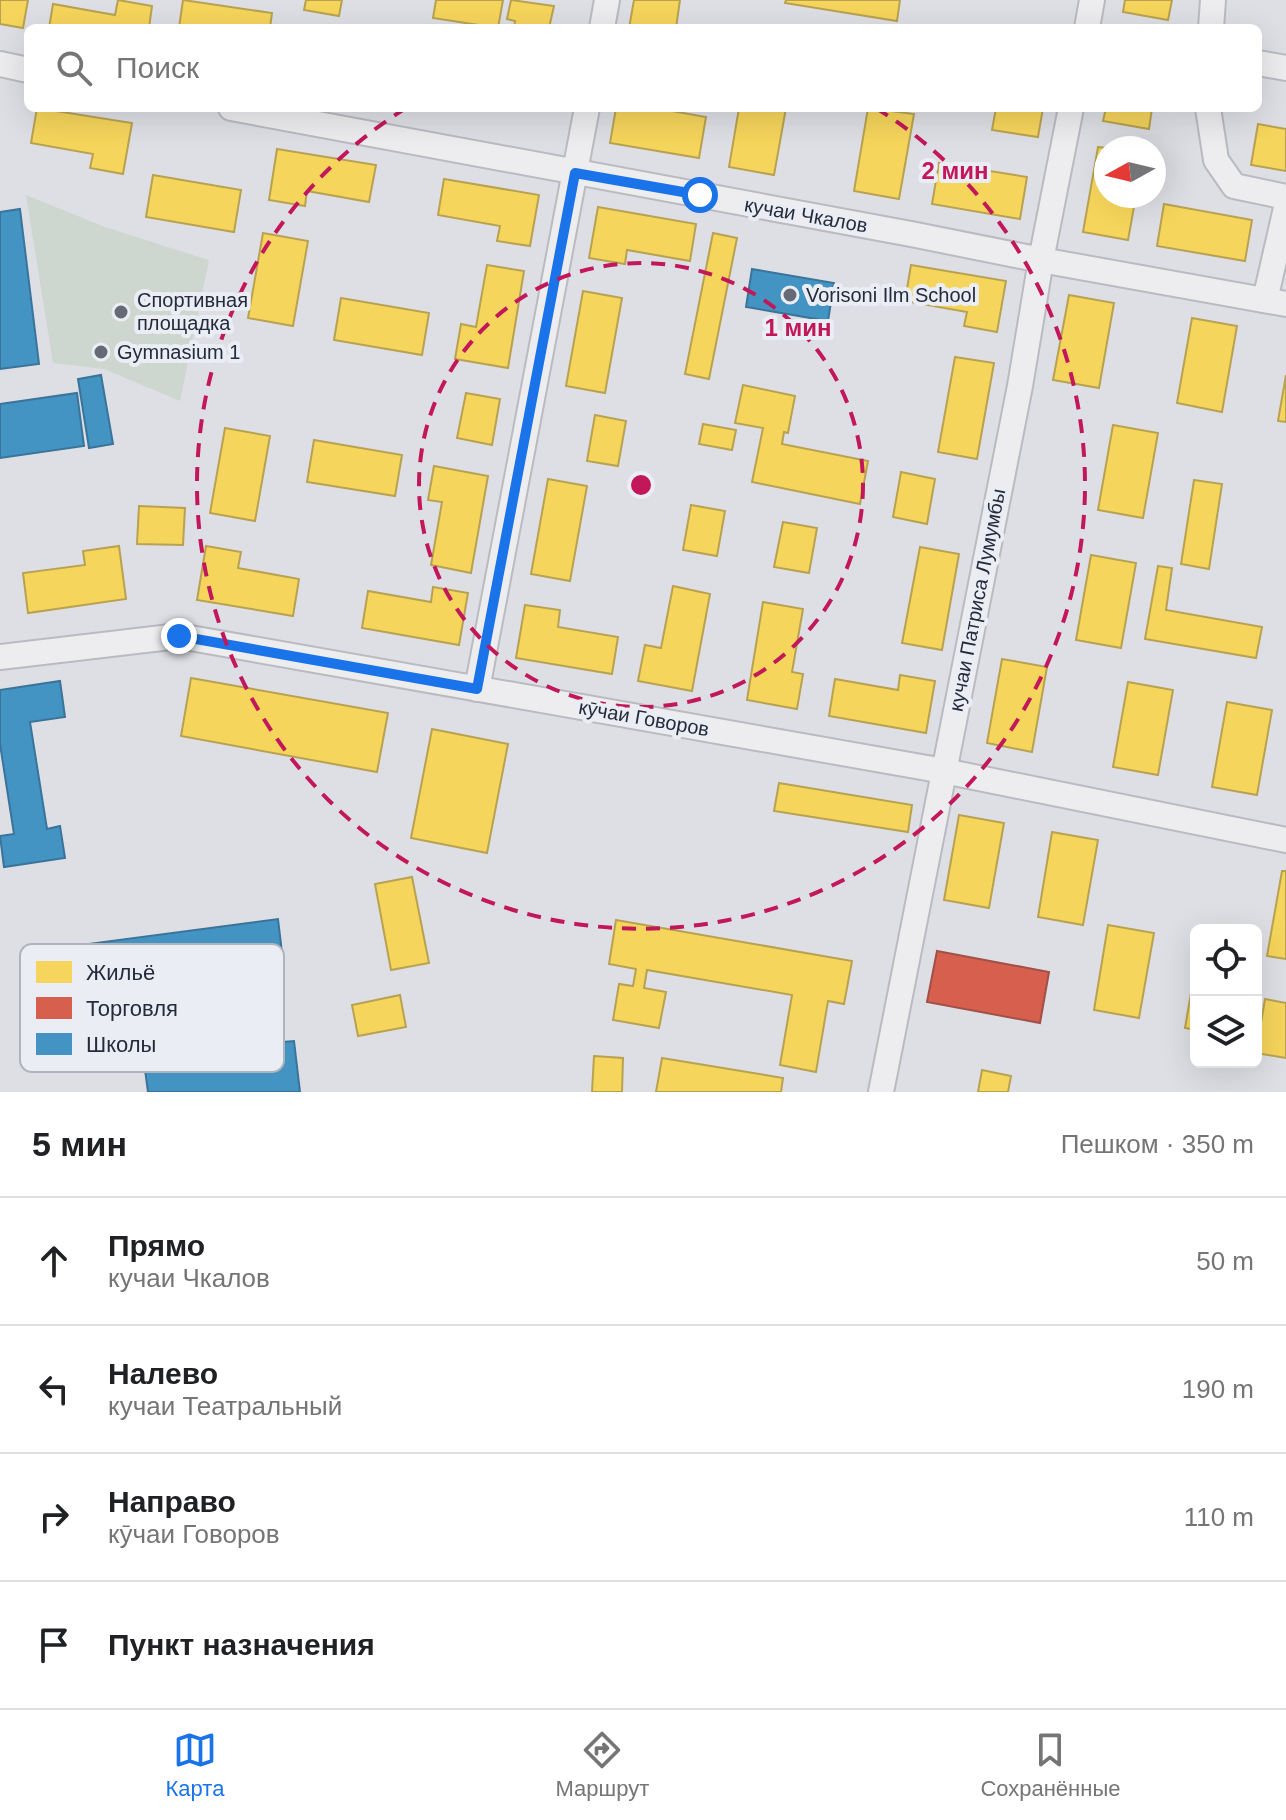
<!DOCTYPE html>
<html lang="ru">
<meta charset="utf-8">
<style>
:root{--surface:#fff;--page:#f6f6f6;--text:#202124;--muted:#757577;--line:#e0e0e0;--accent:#1a73e8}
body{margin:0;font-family:Helvetica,sans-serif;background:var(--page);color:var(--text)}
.controls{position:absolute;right:24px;bottom:24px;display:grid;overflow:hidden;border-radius:12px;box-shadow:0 8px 32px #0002}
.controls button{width:72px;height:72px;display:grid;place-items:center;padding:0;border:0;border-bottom:2px solid var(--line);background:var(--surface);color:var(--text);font:40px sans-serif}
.compass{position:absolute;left:1094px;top:136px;width:72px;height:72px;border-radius:50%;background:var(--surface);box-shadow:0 8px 32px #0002;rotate:262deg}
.stop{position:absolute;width:24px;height:24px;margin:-18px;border:6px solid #1a73e8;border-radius:50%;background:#fff}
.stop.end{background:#1a73e8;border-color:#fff;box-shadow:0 2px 8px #0008}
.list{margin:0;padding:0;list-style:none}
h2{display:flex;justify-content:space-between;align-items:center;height:104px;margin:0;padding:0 32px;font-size:34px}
h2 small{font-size:26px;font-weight:400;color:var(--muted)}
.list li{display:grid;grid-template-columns:52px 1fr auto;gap:24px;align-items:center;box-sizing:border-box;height:128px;padding:0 32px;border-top:2px solid var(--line)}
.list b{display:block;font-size:30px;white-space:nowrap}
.list p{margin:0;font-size:26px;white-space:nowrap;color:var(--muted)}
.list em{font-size:26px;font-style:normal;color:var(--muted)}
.icon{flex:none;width:44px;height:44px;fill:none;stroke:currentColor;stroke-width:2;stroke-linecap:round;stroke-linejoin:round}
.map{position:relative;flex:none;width:1286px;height:1092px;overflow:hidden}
.search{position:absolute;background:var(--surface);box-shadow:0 8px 32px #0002;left:24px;right:24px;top:24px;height:88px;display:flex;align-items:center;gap:20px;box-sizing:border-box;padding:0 28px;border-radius:12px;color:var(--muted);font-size:30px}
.sheet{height:616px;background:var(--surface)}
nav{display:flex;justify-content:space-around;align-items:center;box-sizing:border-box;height:112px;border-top:2px solid var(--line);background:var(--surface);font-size:22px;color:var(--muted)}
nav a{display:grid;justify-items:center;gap:4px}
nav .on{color:var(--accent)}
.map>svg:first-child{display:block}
</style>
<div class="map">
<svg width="1286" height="1092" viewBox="0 0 1286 1092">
<rect width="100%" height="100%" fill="#dedfe4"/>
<path fill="#cdd7cf" d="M 26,195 L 105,227 L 209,260 L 180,401 L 104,369 L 53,363 Z"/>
<g fill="#f6d55c" stroke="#b8a252" stroke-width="2">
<path d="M 0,0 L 28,0 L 23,28 L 0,24 Z"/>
<path d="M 118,0 L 152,6 L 149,28 L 49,28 L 53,4 L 115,15 Z"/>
<path d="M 183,0 L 272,13 L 270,28 L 179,28 Z"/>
<path d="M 306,0 L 342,0 L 339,16 L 304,10 Z"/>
<path d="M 436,0 L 503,0 L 498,28 L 433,18 Z"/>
<path d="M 511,0 L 554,6 L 549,28 L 514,28 L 515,21 L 507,19 Z"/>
<path d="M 634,0 L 680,0 L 676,28 L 629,28 Z"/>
<path d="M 786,0 L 900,0 L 897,21 L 785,3 Z"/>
<path d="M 1125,0 L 1172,0 L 1168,20 L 1123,12 Z"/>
<path d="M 37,108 L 132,123 L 123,174 L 90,168 L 93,154 L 31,143 Z"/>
<path d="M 616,108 L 655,108 L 706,117 L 699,158 L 610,143 Z"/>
<path d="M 739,108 L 786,108 L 774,175 L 729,167 Z"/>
<path d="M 868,108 L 914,114 L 899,199 L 854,191 Z"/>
<path d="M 996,108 L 1043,108 L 1038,137 L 992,130 Z"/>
<path d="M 1106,108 L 1152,108 L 1149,129 L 1103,121 Z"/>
<path d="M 1258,124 L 1286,129 L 1286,171 L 1251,165 Z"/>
<path d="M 1098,147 L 1106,148 L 1106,196 L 1136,196 L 1128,240 L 1083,232 Z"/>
<path d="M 277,149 L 376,165 L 369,202 L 307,191 L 305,206 L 269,200 Z"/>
<path d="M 939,163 L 1027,177 L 1020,219 L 932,204 Z"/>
<path d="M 153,175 L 241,190 L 234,232 L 146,217 Z"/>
<path d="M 444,179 L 539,195 L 530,246 L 497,241 L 500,226 L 438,215 Z"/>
<path d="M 1164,204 L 1252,220 L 1245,261 L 1157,246 Z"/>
<path d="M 598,207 L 696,224 L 690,261 L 627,250 L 625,264 L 589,258 Z"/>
<path d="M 263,233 L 308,241 L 293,326 L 248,318 Z"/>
<path d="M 713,233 L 737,238 L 709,379 L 685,374 Z"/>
<path d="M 487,265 L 524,271 L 508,368 L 455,359 L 461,324 L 476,327 Z"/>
<path d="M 911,265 L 1006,281 L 997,332 L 964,326 L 967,312 L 905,301 Z"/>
<path d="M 583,291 L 622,298 L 605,393 L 566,386 Z"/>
<path d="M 1069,295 L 1114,303 L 1099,388 L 1053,380 Z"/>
<path d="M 341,298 L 429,313 L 422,355 L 334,340 Z"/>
<path d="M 1192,318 L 1237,326 L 1222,412 L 1177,403 Z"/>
<path d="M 955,357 L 994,363 L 977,459 L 938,452 Z"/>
<path d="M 1286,375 L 1286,422 L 1278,421 Z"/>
<path d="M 743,385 L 795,396 L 788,433 L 784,432 L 782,444 L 868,461 L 860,504 L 752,482 L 763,428 L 735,423 Z"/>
<path d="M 466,393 L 500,399 L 492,445 L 457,438 Z"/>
<path d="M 595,415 L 626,421 L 618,466 L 587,461 Z"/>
<path d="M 703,424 L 736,430 L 732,450 L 699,444 Z"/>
<path d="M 1113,425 L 1158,433 L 1143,518 L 1098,510 Z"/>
<path d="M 225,428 L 270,436 L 255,521 L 210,513 Z"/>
<path d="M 314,440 L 402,455 L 395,496 L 307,482 Z"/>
<path d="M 434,466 L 488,476 L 471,573 L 431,565 L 442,502 L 428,500 Z"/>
<path d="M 901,472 L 935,479 L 927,524 L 893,517 Z"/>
<path d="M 548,479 L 587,486 L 570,581 L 531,574 Z"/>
<path d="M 1194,480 L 1222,484 L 1209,569 L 1181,564 Z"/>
<path d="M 691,505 L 725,511 L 717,556 L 683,550 Z"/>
<path d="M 139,506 L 185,508 L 183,545 L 137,544 Z"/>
<path d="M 783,522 L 817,528 L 809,573 L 774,567 Z"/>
<path d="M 119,546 L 126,599 L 28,613 L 23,573 L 85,565 L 83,551 Z"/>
<path d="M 206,546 L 241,552 L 238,568 L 299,579 L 293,616 L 197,600 Z"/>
<path d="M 920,547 L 959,554 L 942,650 L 902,643 Z"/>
<path d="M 1091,555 L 1136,563 L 1121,648 L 1076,640 Z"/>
<path d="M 1158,566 L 1172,568 L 1166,610 L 1262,627 L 1256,658 L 1145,639 Z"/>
<path d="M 673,586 L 710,594 L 692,691 L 638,681 L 645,645 L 661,648 Z"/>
<path d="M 433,587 L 468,593 L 459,645 L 362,628 L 368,591 L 431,602 Z"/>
<path d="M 763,602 L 803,609 L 792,672 L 803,674 L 797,709 L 747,700 Z"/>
<path d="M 525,605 L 560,610 L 558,627 L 618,637 L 612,674 L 516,658 Z"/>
<path d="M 1002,659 L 1047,667 L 1032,752 L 987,743 Z"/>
<path d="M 900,675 L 935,681 L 926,733 L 829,716 L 835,679 L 898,690 Z"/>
<path d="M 191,678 L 388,713 L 377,772 L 181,736 Z"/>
<path d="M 1128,682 L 1173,690 L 1158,775 L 1113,767 Z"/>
<path d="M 1227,702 L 1272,710 L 1257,795 L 1212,787 Z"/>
<path d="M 432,729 L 508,744 L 487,853 L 411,838 Z"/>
<path d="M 779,783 L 912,805 L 908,832 L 774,811 Z"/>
<path d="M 959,815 L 1004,823 L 989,908 L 944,900 Z"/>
<path d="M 1052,832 L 1098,840 L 1083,925 L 1038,917 Z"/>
<path d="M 1282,871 L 1286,871 L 1286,959 L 1267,956 Z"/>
<path d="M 412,877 L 429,963 L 391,970 L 375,884 Z"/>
<path d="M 616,920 L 852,961 L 844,1004 L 828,1001 L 816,1072 L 780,1065 L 792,995 L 647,970 L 644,988 L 666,992 L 659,1028 L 613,1020 L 619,984 L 633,986 L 636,969 L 609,964 Z"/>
<path d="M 1108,925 L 1154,933 L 1139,1018 L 1094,1010 Z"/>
<path d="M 1196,964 L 1196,1030 L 1185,1028 Z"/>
<path d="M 400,995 L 406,1027 L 358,1036 L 352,1005 Z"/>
<path d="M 1265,999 L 1286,1003 L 1286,1058 L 1256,1053 Z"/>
<path d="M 594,1056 L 623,1058 L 622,1092 L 592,1092 Z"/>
<path d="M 662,1058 L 783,1078 L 781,1092 L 656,1092 Z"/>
<path d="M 982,1070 L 1011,1076 L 1008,1092 L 978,1092 Z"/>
</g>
<path fill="#d6604d" stroke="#a15048" stroke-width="2" d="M 937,951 L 1049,972 L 1040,1023 L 927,1002 Z"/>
<g fill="#4393c3" stroke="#3a749a" stroke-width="2">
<path d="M 20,209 L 39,364 L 0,369 L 0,212 Z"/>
<path d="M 752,269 L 834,283 L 828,321 L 746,307 Z"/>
<path d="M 101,375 L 113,444 L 89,448 L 78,379 Z"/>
<path d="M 77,393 L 84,446 L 0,458 L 0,404 Z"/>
<path d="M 60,681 L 65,717 L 30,722 L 47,829 L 60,826 L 65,858 L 4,867 L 0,836 L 14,834 L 0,744 L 0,690 Z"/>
<path d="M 278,919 L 283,961 L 192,973 L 203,1057 L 257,1048 L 252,1018 L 277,1014 L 282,1042 L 294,1041 L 300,1092 L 148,1092 L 143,1055 L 148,1054 L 139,986 L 95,992 L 88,944 Z"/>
</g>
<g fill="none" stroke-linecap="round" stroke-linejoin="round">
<defs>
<g id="minor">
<path d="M 602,28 L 607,0"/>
<path d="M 1087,28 L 1092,0"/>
<path d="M 1211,28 L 1213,0"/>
<path d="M 1258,63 L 1286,68"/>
<path d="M 0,64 L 28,70"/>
<path d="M 231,108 L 911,234 L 1041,260 L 1286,304"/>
<path d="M 1208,108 L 1216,160 L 1234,186 L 1286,197"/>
<path d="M 1265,300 L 1286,208"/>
<path d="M 0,657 L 179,636 L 944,771 L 1286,840"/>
<path d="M 477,689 L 587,108"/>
<path d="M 881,1092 L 1020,386 L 1041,260 L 1071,108"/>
</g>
</defs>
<use href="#minor" stroke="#babbc0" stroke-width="28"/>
<use href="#minor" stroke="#ededf0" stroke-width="24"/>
</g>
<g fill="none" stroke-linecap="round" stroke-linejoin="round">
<path stroke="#1a73e8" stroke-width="10" d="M 179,636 L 477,689 L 575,173 L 700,195"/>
</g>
<g fill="none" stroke="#c2185b" stroke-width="4" stroke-dasharray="14 10">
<circle cx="641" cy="485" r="222"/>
<path d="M876 108A444 444 0 1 1 406 108"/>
</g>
<g fill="#666a77" stroke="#ebedf4" stroke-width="3">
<circle cx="790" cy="295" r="8"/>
<circle cx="121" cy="312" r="8"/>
<circle cx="101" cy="352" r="8"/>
</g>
<g text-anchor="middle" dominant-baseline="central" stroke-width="8" stroke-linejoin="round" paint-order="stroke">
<g font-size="20" fill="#262b3c" stroke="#ebedf4">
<text transform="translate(806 215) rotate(10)">кучаи Чкалов</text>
<text transform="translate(977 600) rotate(-79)">кучаи Патриса Лумумбы</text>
<text transform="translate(644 718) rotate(10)">кӯчаи Говоров</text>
</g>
<g font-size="20" fill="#262b3c" stroke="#ebedf4" text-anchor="start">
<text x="806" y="295">Vorisoni Ilm School</text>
<text x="137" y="300">Спортивная<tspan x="137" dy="23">площадка</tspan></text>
<text x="117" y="352">Gymnasium 1</text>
</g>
</g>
<rect x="20" y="944" width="264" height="128" rx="12" fill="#ebedf4" stroke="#b0b3bd" stroke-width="2"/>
<rect x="36" y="961" width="36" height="22" fill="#f6d55c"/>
<rect x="36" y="997" width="36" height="22" fill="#d6604d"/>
<rect x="36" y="1033" width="36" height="22" fill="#4393c3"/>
<g font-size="22" fill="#262b3c">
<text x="86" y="980">Жильё</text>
<text x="86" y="1016">Торговля</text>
<text x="86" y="1052">Школы</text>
</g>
<circle cx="641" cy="485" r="12" fill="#c2185b" stroke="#ebedf4" stroke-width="4"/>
<g font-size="24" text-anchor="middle" font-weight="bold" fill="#c2185b" stroke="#ebedf4" stroke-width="8" stroke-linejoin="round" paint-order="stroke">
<text x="955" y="179">2 мин</text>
<text x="798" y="336">1 мин</text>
</g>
</svg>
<div class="controls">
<button><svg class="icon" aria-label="locate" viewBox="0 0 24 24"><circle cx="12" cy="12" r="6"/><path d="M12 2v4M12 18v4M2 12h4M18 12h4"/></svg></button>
<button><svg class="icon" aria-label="layers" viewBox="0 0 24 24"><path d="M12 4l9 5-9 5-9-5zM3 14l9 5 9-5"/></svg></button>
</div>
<svg class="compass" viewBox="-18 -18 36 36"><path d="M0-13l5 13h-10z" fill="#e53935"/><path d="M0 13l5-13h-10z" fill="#757577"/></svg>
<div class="stop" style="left:700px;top:195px"></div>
<div class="stop end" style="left:179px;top:636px"></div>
<div class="search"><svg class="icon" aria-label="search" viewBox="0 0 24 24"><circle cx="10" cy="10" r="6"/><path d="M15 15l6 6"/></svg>Поиск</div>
</div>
<section class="sheet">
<h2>5 мин<small>Пешком · 350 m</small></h2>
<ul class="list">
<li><svg class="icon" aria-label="ahead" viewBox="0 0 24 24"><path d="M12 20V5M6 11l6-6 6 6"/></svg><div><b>Прямо</b><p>кучаи Чкалов</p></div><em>50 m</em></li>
<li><svg class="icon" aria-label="left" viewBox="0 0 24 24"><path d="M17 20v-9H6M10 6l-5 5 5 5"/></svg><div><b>Налево</b><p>кучаи Театральный</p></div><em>190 m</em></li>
<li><svg class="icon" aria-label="right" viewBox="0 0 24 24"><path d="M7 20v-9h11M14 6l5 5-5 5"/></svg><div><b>Направо</b><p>кӯчаи Говоров</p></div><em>110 m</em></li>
<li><svg class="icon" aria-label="arrive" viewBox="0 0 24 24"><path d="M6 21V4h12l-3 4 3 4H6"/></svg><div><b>Пункт назначения</b></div></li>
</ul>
</section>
<nav>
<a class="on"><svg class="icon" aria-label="map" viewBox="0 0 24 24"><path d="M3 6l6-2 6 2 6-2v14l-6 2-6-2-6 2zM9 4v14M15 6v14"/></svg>Карта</a>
<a><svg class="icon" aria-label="directions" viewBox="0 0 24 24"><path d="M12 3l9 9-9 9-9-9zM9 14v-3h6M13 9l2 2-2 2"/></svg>Маршрут</a>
<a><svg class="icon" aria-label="saved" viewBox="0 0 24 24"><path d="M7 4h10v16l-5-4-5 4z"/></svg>Сохранённые</a>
</nav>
